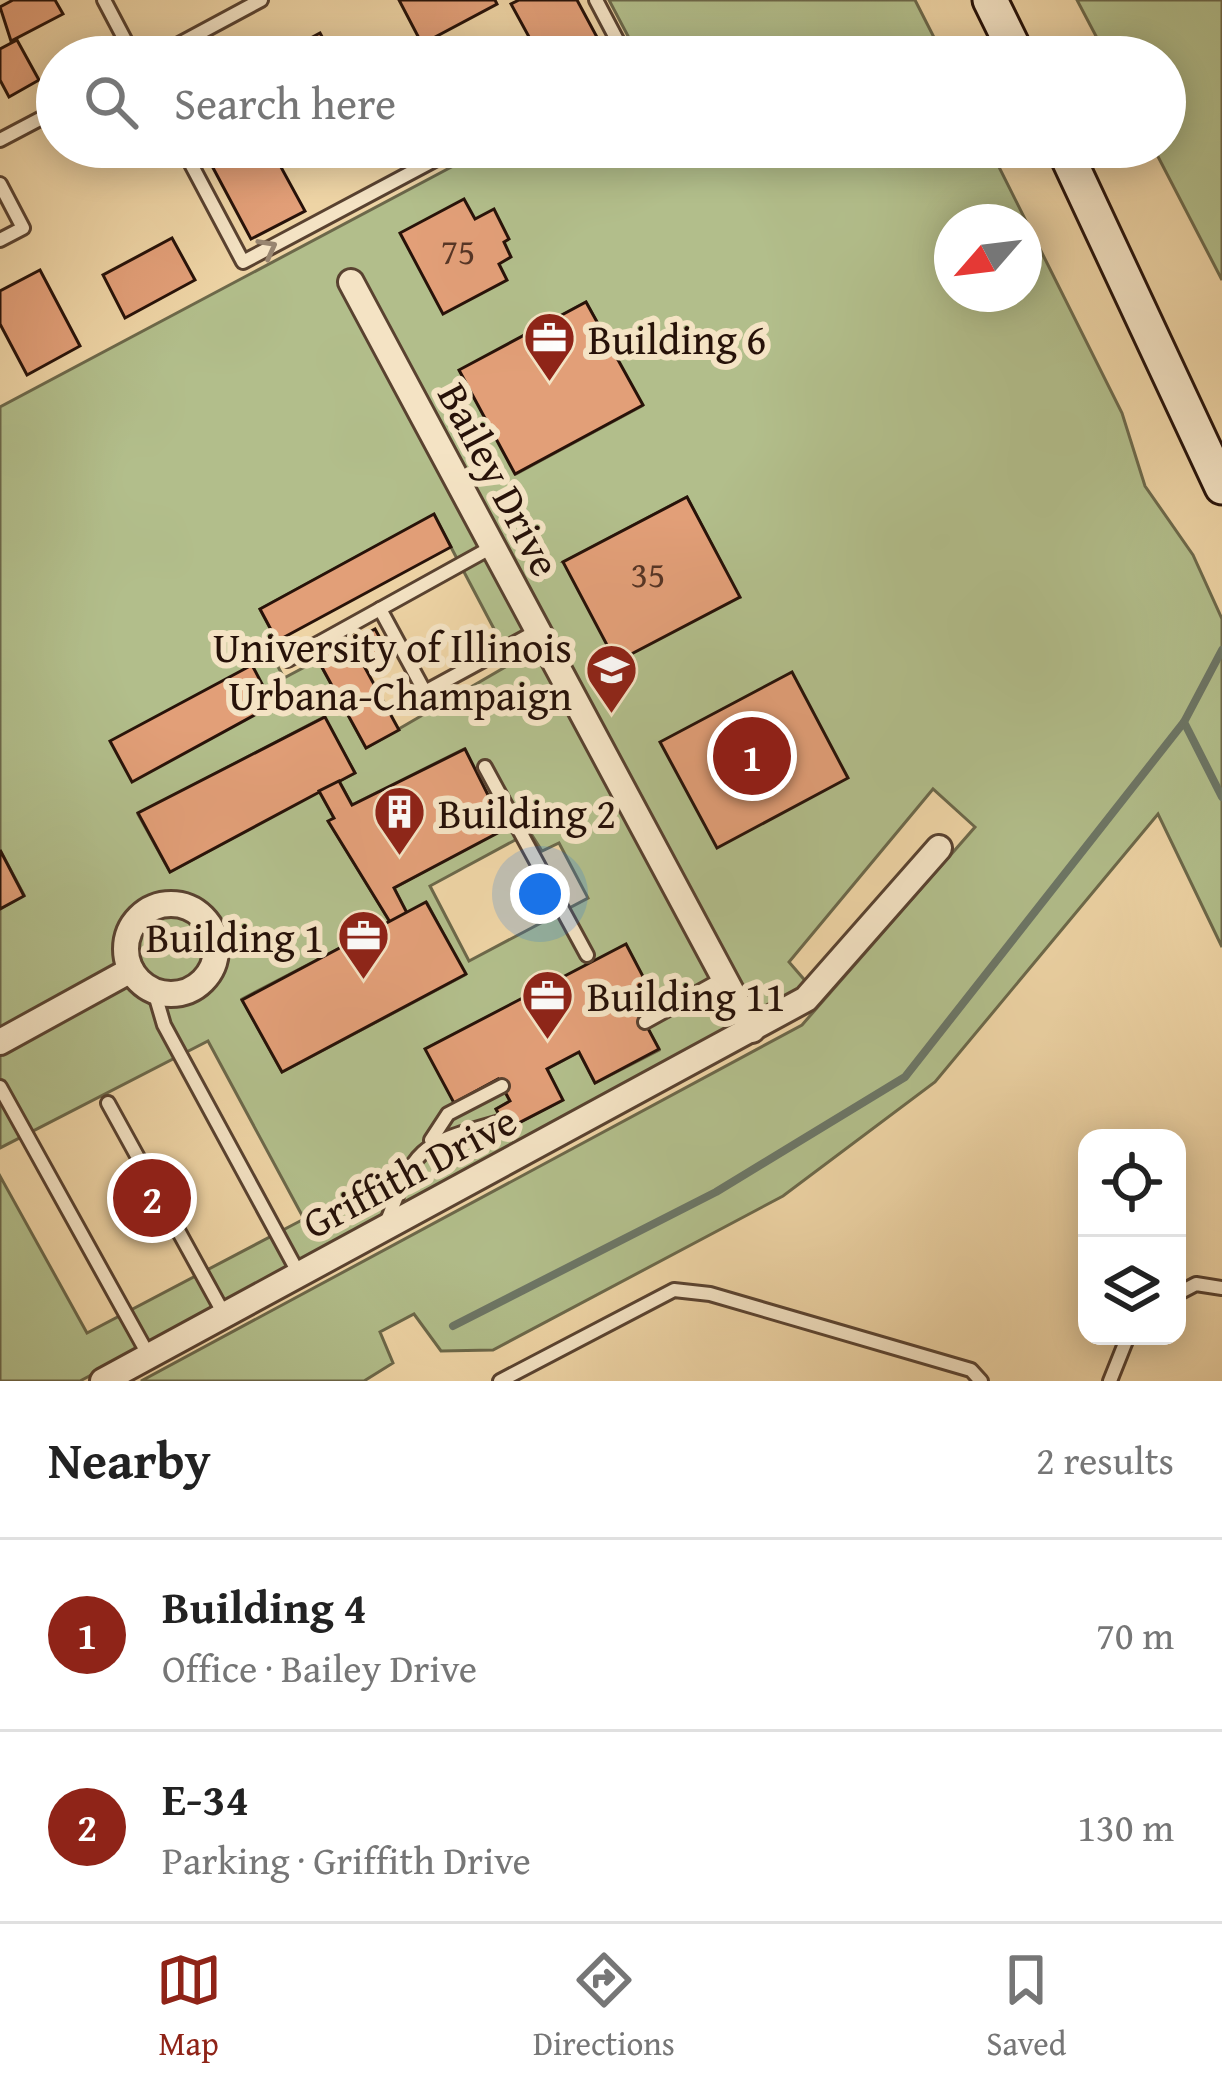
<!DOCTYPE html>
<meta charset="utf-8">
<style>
:root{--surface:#fff;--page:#f2f2f2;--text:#222;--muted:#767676;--line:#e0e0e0;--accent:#8f2418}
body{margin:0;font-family:"Gentium Book Plus",serif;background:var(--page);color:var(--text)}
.controls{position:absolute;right:36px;bottom:36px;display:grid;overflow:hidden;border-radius:24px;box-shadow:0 6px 30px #0003}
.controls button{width:108px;height:108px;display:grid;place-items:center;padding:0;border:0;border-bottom:3px solid var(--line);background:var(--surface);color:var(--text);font:60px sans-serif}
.compass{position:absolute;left:934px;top:204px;width:108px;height:108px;border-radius:50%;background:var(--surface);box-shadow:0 6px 30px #0003;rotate:242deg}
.you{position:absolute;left:540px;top:894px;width:42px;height:42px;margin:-30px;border:9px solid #fff;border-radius:50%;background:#1a73e8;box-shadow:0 0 0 18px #1a73e833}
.badge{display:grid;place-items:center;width:78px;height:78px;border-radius:50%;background:var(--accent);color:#fff;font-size:39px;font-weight:700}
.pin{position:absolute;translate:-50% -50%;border:6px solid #fff;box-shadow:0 3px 12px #0006}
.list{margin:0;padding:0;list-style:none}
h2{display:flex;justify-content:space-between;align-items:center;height:156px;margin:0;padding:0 48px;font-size:51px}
h2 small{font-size:39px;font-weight:400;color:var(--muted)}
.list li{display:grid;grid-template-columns:78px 1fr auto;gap:36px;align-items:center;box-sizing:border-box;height:192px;padding:0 48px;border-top:3px solid var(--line)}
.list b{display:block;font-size:45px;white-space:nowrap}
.list p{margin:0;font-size:39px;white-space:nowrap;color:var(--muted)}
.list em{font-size:39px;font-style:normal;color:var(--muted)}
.icon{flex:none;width:66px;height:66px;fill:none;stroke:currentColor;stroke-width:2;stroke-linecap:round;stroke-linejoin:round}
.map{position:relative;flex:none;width:1222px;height:1381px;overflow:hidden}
.search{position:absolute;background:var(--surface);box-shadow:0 6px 30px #0003;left:36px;right:36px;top:36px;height:132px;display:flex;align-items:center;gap:30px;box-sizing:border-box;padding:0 42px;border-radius:66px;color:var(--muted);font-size:45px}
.sheet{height:540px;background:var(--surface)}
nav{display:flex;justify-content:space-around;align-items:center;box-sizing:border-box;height:168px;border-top:3px solid var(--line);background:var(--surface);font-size:33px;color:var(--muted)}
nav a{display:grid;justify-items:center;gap:6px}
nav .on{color:var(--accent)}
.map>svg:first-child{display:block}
</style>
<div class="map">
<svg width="1222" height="1381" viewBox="0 0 1222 1381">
<rect width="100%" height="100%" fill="#eed4a5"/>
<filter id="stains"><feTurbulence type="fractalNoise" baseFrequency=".00167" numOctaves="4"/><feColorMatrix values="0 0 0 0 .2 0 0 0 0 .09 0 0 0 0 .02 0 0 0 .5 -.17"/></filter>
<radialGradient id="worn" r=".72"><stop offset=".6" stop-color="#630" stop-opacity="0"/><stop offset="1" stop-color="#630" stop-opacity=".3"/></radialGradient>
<g fill="#b2be8b" stroke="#6c684a" stroke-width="3" fill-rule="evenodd">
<path d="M 609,0 L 915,0 L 944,57 L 639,57 Z"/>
<path d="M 1077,0 L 1222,0 L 1222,280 L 1153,147 L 1165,147 L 1165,57 L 1107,57 Z"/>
<path d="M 489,147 L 989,147 L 1122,413 L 1145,486 L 1193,555 L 1222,619 L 1222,947 L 1158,814 L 935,1082 L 783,1196 L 493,1350 L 441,1351 L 414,1314 L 380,1332 L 393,1363 L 364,1381 L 141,1381 L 802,1025 L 975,827 L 933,789 L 789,962 L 808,984 L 722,1036 L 80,1381 L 0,1381 L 0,1176 L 87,1333 L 304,1219 L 208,1041 L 0,1148 L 0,909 L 24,895 L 0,850 L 0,407 ZM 952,222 L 1024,222 L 1024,294 L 952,294 ZM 586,302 L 642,406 L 516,474 L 460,371 ZM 687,497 L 739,597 L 564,562 ZM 434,515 L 512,663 L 366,748 L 318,660 L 284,678 L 268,648 L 277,641 L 260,609 ZM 324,717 L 355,773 L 339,781 L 352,805 L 464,749 L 504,828 L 394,888 L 407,913 L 427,903 L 465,975 L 282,1072 L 242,999 L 390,922 L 329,822 L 334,818 L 319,791 L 170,872 L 138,814 ZM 530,832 L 542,851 L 559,843 L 588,898 L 469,961 L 430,886 ZM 626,945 L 647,985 L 639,990 L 636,1006 L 659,1050 L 595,1083 L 579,1052 L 547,1069 L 562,1100 L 507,1129 L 496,1109 L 510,1101 L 498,1079 L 454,1102 L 426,1049 Z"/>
</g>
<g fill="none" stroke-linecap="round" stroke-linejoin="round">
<g stroke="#6c7666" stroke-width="8">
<path d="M 1222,650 L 1184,722 L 1222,797"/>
<path d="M 453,1326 L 716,1192 L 905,1077 L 1184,722"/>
</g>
</g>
<g fill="#e29f78" stroke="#271209" stroke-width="3">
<path d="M 13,0 L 55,0 L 63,14 L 11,41 L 0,7 Z"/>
<path d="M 399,0 L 495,0 L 497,4 L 422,44 Z"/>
<path d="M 519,0 L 577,0 L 605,52 L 595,57 L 540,57 L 511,4 Z"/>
<path d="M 320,33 L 333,57 L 275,57 Z"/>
<path d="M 17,40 L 39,80 L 9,97 L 0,80 L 0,49 Z"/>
<path d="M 242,147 L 270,147 L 305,211 L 251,239 L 211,164 Z"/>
<path d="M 464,199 L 475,219 L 494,209 L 509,239 L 504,242 L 511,257 L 499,264 L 507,280 L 443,314 L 400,233 Z"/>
<path d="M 172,238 L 195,280 L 125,318 L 103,275 Z"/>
<path d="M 40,270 L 80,346 L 27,375 L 0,324 L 0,291 Z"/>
<path d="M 586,302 L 643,405 L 515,474 L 459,370 Z"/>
<path d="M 687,497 L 740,597 L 616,662 L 563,562 Z"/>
<path d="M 434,514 L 451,547 L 277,641 L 260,609 Z"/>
<path d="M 375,629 L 387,651 L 363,664 L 399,730 L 366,748 L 318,660 Z"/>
<path d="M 252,665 L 273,705 L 132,782 L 110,741 Z"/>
<path d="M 792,672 L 848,778 L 717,848 L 660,742 Z"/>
<path d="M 325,717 L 355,773 L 170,872 L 138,813 Z"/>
<path d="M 465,749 L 505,829 L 394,888 L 407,913 L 390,922 L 328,821 L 334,818 L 319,791 L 339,781 L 352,805 Z"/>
<path d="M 0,850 L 24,896 L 0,909 Z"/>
<path d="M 426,902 L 466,974 L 282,1072 L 242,1000 Z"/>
<path d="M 626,944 L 648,986 L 639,990 L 645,1001 L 636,1006 L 659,1049 L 595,1083 L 579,1052 L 547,1069 L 563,1100 L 507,1129 L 496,1109 L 510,1101 L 498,1079 L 454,1103 L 425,1049 Z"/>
</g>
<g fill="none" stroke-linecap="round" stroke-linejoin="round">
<defs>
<g id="lane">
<path d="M 104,0 L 134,57"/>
<path d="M 596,0 L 626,57"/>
<path d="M 155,57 L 261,0"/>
<path d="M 0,140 L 57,110"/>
<path d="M 182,147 L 243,262 L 459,147"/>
<path d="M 0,184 L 23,228 L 0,240"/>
<path d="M 380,609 L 425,692"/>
<path d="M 288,660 L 492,547"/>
<path d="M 401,705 L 537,631"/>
<path d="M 485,767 L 587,955"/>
<path d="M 154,991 L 164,1025 L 299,1274"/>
<path d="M 645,1022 L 724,978"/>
<path d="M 0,1087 L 149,1356"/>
<path d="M 108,1103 L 224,1314"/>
<path d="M 431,1140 L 448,1114 L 502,1086"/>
<path d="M 385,1226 C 417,1143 418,1145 503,1121"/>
<path d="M 1177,1294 L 1196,1284 L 1222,1288"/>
<path d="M 500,1381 L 674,1290 L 710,1294 L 971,1370 L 981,1381"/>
<path d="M 1110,1381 L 1128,1336"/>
</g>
<g id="street">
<path d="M 351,282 L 752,1030"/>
<circle cx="171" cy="949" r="45"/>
<path d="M 0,1042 L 131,970"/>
<path d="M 103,1381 L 806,999 L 939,848"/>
</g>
<g id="secondary">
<path d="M 990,0 L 1018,57"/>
<path d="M 1063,147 L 1222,487"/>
</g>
</defs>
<use href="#lane" stroke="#594230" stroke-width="18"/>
<use href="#street" stroke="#594230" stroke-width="30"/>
<use href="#secondary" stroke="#271209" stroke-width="39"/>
<use href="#lane" stroke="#f4e3c4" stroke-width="12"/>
<use href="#street" stroke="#f4e3c4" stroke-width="24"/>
<use href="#secondary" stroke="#f4e3c4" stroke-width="33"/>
</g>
<defs><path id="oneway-chevron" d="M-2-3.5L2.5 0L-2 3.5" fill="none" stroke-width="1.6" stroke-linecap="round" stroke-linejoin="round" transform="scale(3)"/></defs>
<use stroke="#988570" href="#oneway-chevron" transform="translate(268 248) rotate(-28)"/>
<defs>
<symbol id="office-pin" viewBox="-11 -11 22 30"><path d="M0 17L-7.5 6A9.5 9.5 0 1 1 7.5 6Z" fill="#8f2418" stroke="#f4e3c4"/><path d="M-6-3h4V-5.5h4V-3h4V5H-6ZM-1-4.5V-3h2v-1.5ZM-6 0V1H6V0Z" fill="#fff"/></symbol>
<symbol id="university-pin" viewBox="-11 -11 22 30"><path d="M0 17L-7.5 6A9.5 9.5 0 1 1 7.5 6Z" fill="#8f2418" stroke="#f4e3c4"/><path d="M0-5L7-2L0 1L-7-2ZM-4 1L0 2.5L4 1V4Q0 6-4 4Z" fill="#fff"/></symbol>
<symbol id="building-pin" viewBox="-11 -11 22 30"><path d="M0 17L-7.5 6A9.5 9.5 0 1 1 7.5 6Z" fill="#8f2418" stroke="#f4e3c4"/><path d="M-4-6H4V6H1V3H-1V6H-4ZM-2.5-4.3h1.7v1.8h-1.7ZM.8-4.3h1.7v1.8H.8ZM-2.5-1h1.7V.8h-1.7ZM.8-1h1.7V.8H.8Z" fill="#fff"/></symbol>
</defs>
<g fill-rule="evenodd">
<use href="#office-pin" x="520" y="308" width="59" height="81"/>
<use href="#university-pin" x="582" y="640" width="59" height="81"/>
<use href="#building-pin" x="370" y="782" width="59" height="81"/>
<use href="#office-pin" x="334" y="906" width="59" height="81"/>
<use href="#office-pin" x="518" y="966" width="59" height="81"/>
</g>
<g text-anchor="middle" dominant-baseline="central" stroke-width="12" stroke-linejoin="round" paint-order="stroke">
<g font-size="36" fill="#563525">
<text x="458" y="250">75</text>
<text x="648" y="573">35</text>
</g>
<g font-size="42" fill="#271209" stroke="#f4e3c4" text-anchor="start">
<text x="588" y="338">Building 6</text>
<text x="572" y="646" text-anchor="end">University of Illinois<tspan x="572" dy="48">Urbana-Champaign</tspan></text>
<text x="438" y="812">Building 2</text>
<text x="324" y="936" text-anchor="end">Building 1</text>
<text x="587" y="995">Building 11</text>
</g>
<g font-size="42" fill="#271209" stroke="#f4e3c4">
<text transform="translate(500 479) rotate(62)">Bailey Drive</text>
<text transform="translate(409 1171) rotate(-28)">Griffith Drive</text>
</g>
</g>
<rect width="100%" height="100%" filter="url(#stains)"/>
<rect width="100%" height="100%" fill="url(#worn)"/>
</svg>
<div class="controls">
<button><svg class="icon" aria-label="locate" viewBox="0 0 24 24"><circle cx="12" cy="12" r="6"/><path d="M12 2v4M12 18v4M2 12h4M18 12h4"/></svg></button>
<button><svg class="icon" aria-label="layers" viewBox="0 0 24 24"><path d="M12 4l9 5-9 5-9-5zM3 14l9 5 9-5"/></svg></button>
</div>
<svg class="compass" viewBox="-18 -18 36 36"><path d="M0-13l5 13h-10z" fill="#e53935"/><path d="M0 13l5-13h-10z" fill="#767676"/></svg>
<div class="you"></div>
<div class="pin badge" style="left:752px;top:756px">1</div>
<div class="pin badge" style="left:152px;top:1198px">2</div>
<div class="search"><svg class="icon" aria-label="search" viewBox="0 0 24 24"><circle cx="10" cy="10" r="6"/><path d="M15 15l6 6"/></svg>Search here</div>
</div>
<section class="sheet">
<h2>Nearby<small>2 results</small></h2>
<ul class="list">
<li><span class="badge">1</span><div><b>Building 4</b><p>Office · Bailey Drive</p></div><em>70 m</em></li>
<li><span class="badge">2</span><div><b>E-34</b><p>Parking · Griffith Drive</p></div><em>130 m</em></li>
</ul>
</section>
<nav>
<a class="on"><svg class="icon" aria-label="map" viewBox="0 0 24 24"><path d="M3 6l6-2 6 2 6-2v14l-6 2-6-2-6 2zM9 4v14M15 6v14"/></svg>Map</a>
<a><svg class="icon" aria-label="directions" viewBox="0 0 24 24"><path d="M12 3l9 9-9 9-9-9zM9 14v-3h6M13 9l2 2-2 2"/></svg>Directions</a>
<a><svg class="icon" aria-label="saved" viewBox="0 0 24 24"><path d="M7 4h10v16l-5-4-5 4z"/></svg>Saved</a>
</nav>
